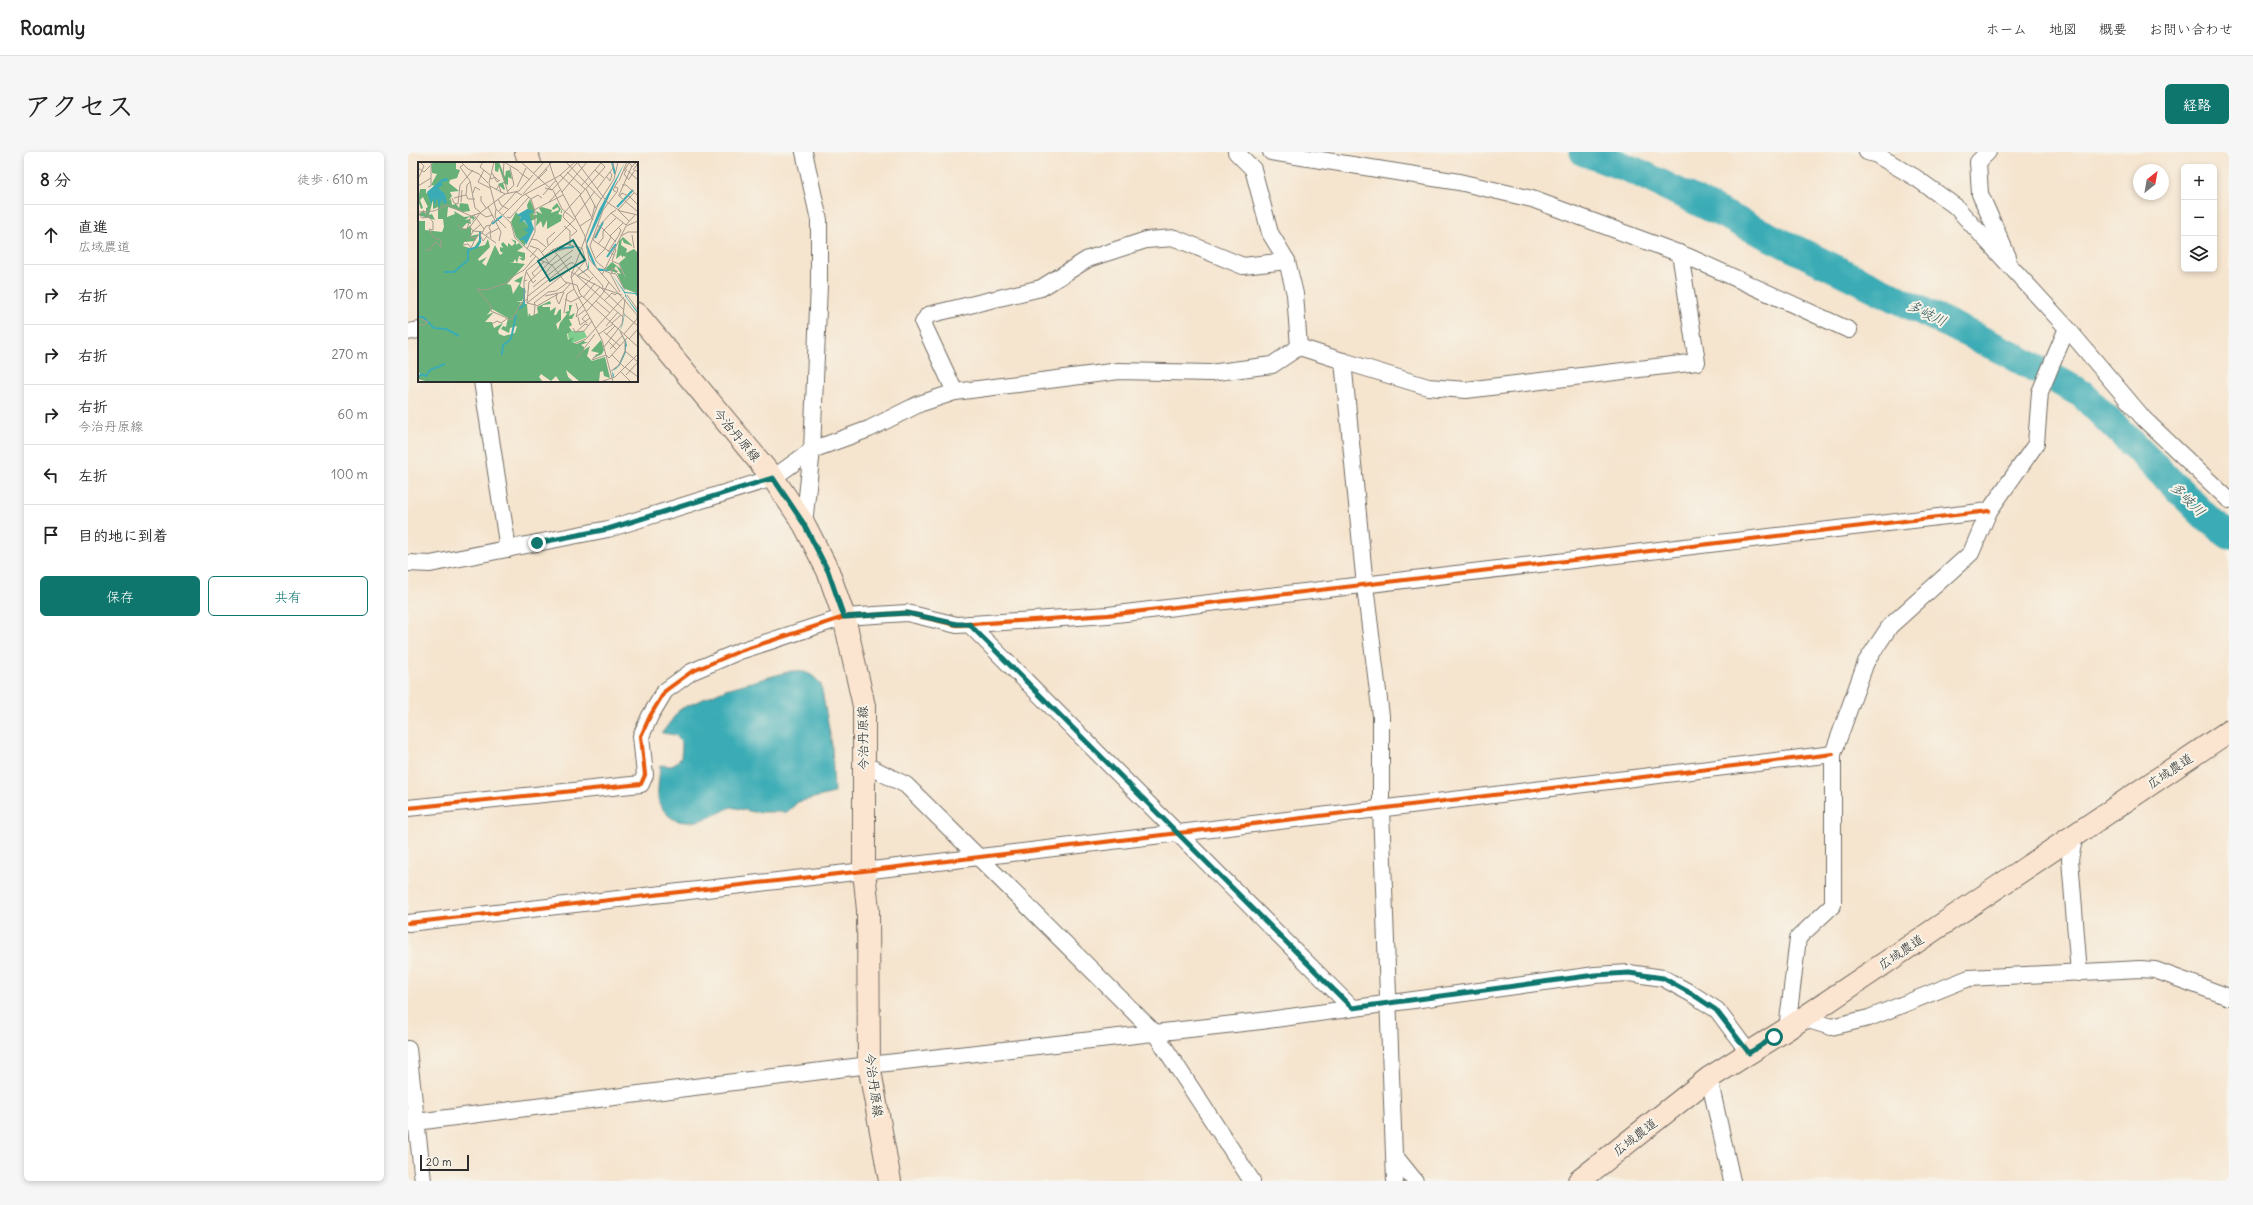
<!DOCTYPE html>
<html lang="ja">
<meta charset="utf-8">
<style>
:root{--surface:#fff;--page:#f6f6f6;--text:#222;--muted:#767676;--line:#e0e0e0;--accent:#0f766e}
body{margin:0;font-family:Delius,"Klee One",sans-serif;background:var(--page);color:var(--text)}
.controls{position:absolute;right:12px;top:12px;display:grid;overflow:hidden;border-radius:6px;box-shadow:0 2px 6px #0003}
.controls button{width:36px;height:36px;display:grid;place-items:center;padding:0;border:0;border-bottom:1px solid var(--line);background:var(--surface);color:var(--text);font:20px sans-serif}
.compass{position:absolute;left:1725px;top:12px;width:36px;height:36px;border-radius:50%;background:var(--surface);box-shadow:0 2px 6px #0003;rotate:31deg}
.scale{position:absolute;left:12px;bottom:10px;width:49px;box-sizing:border-box;padding-left:4px;border:2px solid #2b2b2b;border-top:0;font-size:11px;line-height:14px;white-space:nowrap;color:#2b2b2b;-webkit-text-stroke:3px #f7f3e8;paint-order:stroke}
.stop{position:absolute;width:12px;height:12px;margin:-9px;border:3px solid #0f766e;border-radius:50%;background:#fff}
.stop.end{background:#0f766e;border-color:#fff;box-shadow:0 1px 4px #0008}
.list{margin:0;padding:0;list-style:none}
h2{display:flex;justify-content:space-between;align-items:center;height:52px;margin:0;padding:0 16px;font-size:17px}
h2 small{font-size:13px;font-weight:400;color:var(--muted)}
.list li{display:grid;grid-template-columns:26px 1fr auto;gap:12px;align-items:center;box-sizing:border-box;height:60px;padding:0 16px;border-top:1px solid var(--line)}
.list b{display:block;font-size:15px;white-space:nowrap}
.list p{margin:0;font-size:13px;white-space:nowrap;color:var(--muted)}
.list em{font-size:13px;font-style:normal;color:var(--muted)}
.actions{display:flex;gap:8px;padding:12px 16px}
.actions a{flex:1;padding:9px 0;border:1px solid var(--accent);border-radius:6px;text-align:center;font-size:14px;color:var(--accent)}
.actions .main{background:var(--accent);color:#fff}
.icon{flex:none;width:22px;height:22px;fill:none;stroke:currentColor;stroke-width:2;stroke-linecap:round;stroke-linejoin:round}
.map{position:relative;flex:none;width:1821px;height:1029px;overflow:hidden;border-radius:6px}
header{display:flex;align-items:center;gap:24px;box-sizing:border-box;height:56px;padding:0 20px;background:var(--surface);border-bottom:1px solid var(--line)}
header strong{font-size:19px}
nav{display:flex;gap:22px;margin-inline-start:auto;font-size:14px}
.intro{display:flex;align-items:center;justify-content:space-between;box-sizing:border-box;height:96px;padding:0 24px}
h1{margin:0;font-size:28px}
.button{padding:10px 18px;border-radius:6px;background:var(--accent);color:#fff;font-size:14px;font-weight:700}
main{display:flex;gap:24px;padding:0 24px}
aside{flex:1;background:var(--surface);border-radius:6px;box-shadow:0 2px 6px #0003}
.map>svg:first-child{display:block}
</style>
<header>
<strong>Roamly</strong>
<nav><a>ホーム</a><a>地図</a><a>概要</a><a>お問い合わせ</a></nav>
</header>
<div class="intro"><h1>アクセス</h1><a class="button">経路</a></div>
<main>
<aside>
<h2>8 分<small>徒歩 · 610 m</small></h2>
<ul class="list">
<li><svg class="icon" aria-label="ahead" viewBox="0 0 24 24"><path d="M12 20V5M6 11l6-6 6 6"/></svg><div><b>直進</b><p>広域農道</p></div><em>10 m</em></li>
<li><svg class="icon" aria-label="right" viewBox="0 0 24 24"><path d="M7 20v-9h11M14 6l5 5-5 5"/></svg><div><b>右折</b></div><em>170 m</em></li>
<li><svg class="icon" aria-label="right" viewBox="0 0 24 24"><path d="M7 20v-9h11M14 6l5 5-5 5"/></svg><div><b>右折</b></div><em>270 m</em></li>
<li><svg class="icon" aria-label="right" viewBox="0 0 24 24"><path d="M7 20v-9h11M14 6l5 5-5 5"/></svg><div><b>右折</b><p>今治丹原線</p></div><em>60 m</em></li>
<li><svg class="icon" aria-label="left" viewBox="0 0 24 24"><path d="M17 20v-9H6M10 6l-5 5 5 5"/></svg><div><b>左折</b></div><em>100 m</em></li>
<li><svg class="icon" aria-label="arrive" viewBox="0 0 24 24"><path d="M6 21V4h12l-3 4 3 4H6"/></svg><div><b>目的地に到着</b></div></li>
</ul>
<div class="actions"><a class="main">保存</a><a>共有</a></div>
</aside>
<div class="map">
<svg width="1821" height="1029" viewBox="0 0 1821 1029">
<rect width="100%" height="100%" fill="#f7f3e8"/>
<filter id="ink" filterUnits="userSpaceOnUse"><feTurbulence type="fractalNoise" baseFrequency=".025" numOctaves="2"/><feDisplacementMap in="SourceGraphic" scale="8" xChannelSelector="R" yChannelSelector="G"/><feConvolveMatrix kernelMatrix="1 2 1 2 8 2 1 2 1" color-interpolation-filters="sRGB"/></filter>
<filter id="wash" filterUnits="userSpaceOnUse"><feTurbulence type="fractalNoise" baseFrequency=".012" numOctaves="4" result="noise"/><feDisplacementMap in="SourceGraphic" scale="16" xChannelSelector="R" yChannelSelector="G"/><feGaussianBlur stdDeviation="0.9" result="paint"/><feColorMatrix in="noise" values="0 0 0 0 0 0 0 0 0 0 0 0 0 0 0 0 0 1.4 0 .05"/><feComposite in="paint" operator="in"/></filter>
<g filter="url(#wash)">
<rect width="100%" height="100%" fill="#f5e4ce"/>
<path fill="#3bacb5" stroke="#336c70" d="M 383,519 C 397,519 405,521 413,533 L 424,593 L 426,641 L 390,650 L 379,660 L 345,660 L 323,655 C 300,667 266,684 251,650 C 248,643 252,621 252,613 L 264,614 L 273,606 L 274,592 L 268,583 L 254,581 L 272,557 L 318,537 Z"/>
<g fill="none" stroke-linecap="round" stroke-linejoin="round">
<path stroke="#3bacb5" stroke-width="29" d="M 1176,0 L 1227,19 L 1598,200 L 1674,242 L 1799,366 L 1821,383"/>
</g>
</g>
<g filter="url(#ink)">
<g fill="none" stroke-linecap="round" stroke-linejoin="round">
<defs>
<g id="street">
<path d="M 828,0 L 845,17 L 862,81 L 879,109 L 887,142 L 891,195"/>
<path d="M 863,0 L 1051,30 L 1124,47 L 1281,105 L 1441,178"/>
<path d="M 1459,0 L 1469,3 L 1508,26 L 1547,54 L 1659,176 L 1736,267 L 1821,348"/>
<path d="M 1580,0 L 1570,10 L 1572,42 L 1600,105"/>
<path d="M 0,180 L 11,178"/>
<path d="M 891,195 L 935,209 L 957,434 L 973,564 L 973,657 L 987,1029"/>
<path d="M 935,209 L 1020,235 L 1058,238 L 1289,210 L 1272,101"/>
<path d="M 74,229 L 100,397"/>
<path d="M 547,240 L 515,171 L 520,163 L 633,136 L 680,107 L 738,88 L 767,86 L 835,114 L 879,109"/>
<path d="M 396,372 L 404,298 L 411,133 L 411,68 L 396,0"/>
<path d="M 0,411 L 22,412 L 200,377 L 365,326 L 404,298 L 461,277 L 511,252 L 547,240 L 711,219 L 802,221 L 864,213 L 891,195"/>
<path d="M 561,472 L 944,856"/>
<path d="M 456,612 L 498,633 L 747,881 L 844,1029"/>
<path d="M 0,656 L 233,632 L 237,623 L 233,584 L 242,564 L 257,539 L 283,520 L 332,499 L 436,465 L 499,461 L 549,473 L 700,463 L 1581,359"/>
<path d="M 1667,683 L 1662,707 L 1671,821"/>
<path d="M 0,771 L 456,719 L 1425,602"/>
<path d="M 1394,866 L 1423,875 L 1461,866 L 1561,826 L 1732,817 L 1747,818 L 1821,845"/>
<path d="M 1379,877 L 1390,786 L 1425,753 L 1425,602 L 1458,510 L 1482,474 L 1563,401 L 1581,359 L 1628,292 L 1632,240 L 1659,176"/>
<path d="M 0,897 L 15,1029"/>
<path d="M 1301,926 L 1324,1029"/>
<path d="M 0,971 L 461,913 L 853,869 L 1187,823 L 1221,821 L 1255,826 L 1284,842 L 1309,858 L 1341,901"/>
<path d="M 986,1003 L 1007,1029"/>
</g>
<g id="secondary">
<path d="M 118,0 L 122,11"/>
<path d="M 229,162 L 365,326 L 396,372 L 420,419 L 436,465 L 456,554 L 456,719 L 460,758 L 461,913 L 482,1029"/>
<path d="M 1171,1029 L 1301,926 L 1379,877 L 1821,579"/>
</g>
</defs>
<use href="#street" stroke="#726c64" stroke-width="18"/>
<use href="#secondary" stroke="#726c64" stroke-width="24"/>
<use href="#street" stroke="#fff" stroke-width="16"/>
<use href="#secondary" stroke="#fce5d0" stroke-width="22"/>
<defs>
<g id="cycleway">
<path d="M 0,656 L 233,632 L 237,623 L 233,584 L 242,564 L 257,539 L 283,520 L 332,499 L 436,465 L 499,461 L 549,473 L 700,463 L 1581,359"/>
<path d="M 0,771 L 456,719 L 1425,602"/>
</g>
</defs>
<use href="#cycleway" stroke="#f7f3e8" stroke-width="6"/>
<use href="#cycleway" stroke="#e8590c" stroke-width="4"/>
</g>
</g>
<g fill="none" stroke-linecap="round" stroke-linejoin="round" filter="url(#ink)">
<path stroke="#0f766e" stroke-width="5" d="M 129,391 L 200,377 L 365,326 L 396,372 L 420,419 L 436,465 L 499,461 L 549,472 L 561,472 L 944,856 L 1187,823 L 1221,821 L 1255,826 L 1284,842 L 1308,858 L 1341,901 L 1366,885"/>
</g>
<g text-anchor="middle" dominant-baseline="central" stroke-width="4" stroke-linejoin="round" paint-order="stroke">
<g font-size="13" fill="#2b2b2b" stroke="#f7f3e8">
<text transform="translate(329 283) rotate(50)">今治丹原線</text>
<text transform="translate(455 586) rotate(-91)">今治丹原線</text>
<text transform="translate(1762 619) rotate(-34)">広域農道</text>
<text transform="translate(1493 800) rotate(-34)">広域農道</text>
<text transform="translate(466 933) rotate(82)">今治丹原線</text>
<text transform="translate(1227 985) rotate(-38)">広域農道</text>
</g>
<g font-size="14" font-style="italic" fill="#31585b" stroke="#f7f3e8">
<text transform="translate(1519 161) rotate(26)">多岐川</text>
<text transform="translate(1780 347) rotate(45)">多岐川</text>
</g>
</g>
<g transform="translate(10 10)">
<rect width="220" height="220" fill="#f5e4ce"/>
<path d="M 154,169 L 166,169 L 169,175 L 155,181 L 151,181 L 150,171 Z" fill="#7fce8e"/>
<path d="M 17,0 L 38,1 L 38,7 L 42,8 L 39,16 L 32,18 L 31,21 L 41,29 L 32,30 L 34,34 L 31,38 L 33,37 L 34,43 L 38,42 L 41,46 L 42,41 L 50,42 L 52,49 L 45,50 L 30,45 L 29,55 L 37,52 L 36,49 L 32,52 L 36,49 L 46,55 L 55,54 L 57,56 L 54,60 L 55,57 L 51,55 L 47,58 L 52,57 L 53,62 L 49,61 L 44,66 L 48,67 L 53,63 L 53,74 L 61,72 L 57,79 L 46,80 L 45,84 L 55,87 L 61,78 L 63,80 L 59,85 L 67,83 L 70,77 L 72,85 L 60,97 L 61,99 L 69,95 L 64,101 L 68,104 L 77,83 L 82,93 L 85,91 L 82,89 L 82,85 L 85,86 L 83,82 L 85,80 L 90,85 L 90,81 L 94,84 L 97,81 L 93,77 L 98,79 L 98,83 L 101,81 L 105,85 L 99,89 L 107,91 L 107,97 L 105,99 L 101,96 L 105,96 L 101,94 L 99,101 L 97,97 L 95,101 L 91,100 L 107,102 L 89,122 L 93,123 L 95,132 L 102,121 L 96,119 L 105,114 L 102,124 L 108,129 L 104,139 L 98,139 L 103,140 L 101,144 L 105,139 L 106,142 L 109,142 L 110,155 L 111,151 L 113,154 L 120,151 L 119,145 L 132,139 L 133,142 L 125,143 L 124,145 L 132,145 L 132,149 L 138,145 L 136,153 L 138,153 L 141,148 L 143,147 L 143,158 L 138,162 L 140,168 L 142,161 L 149,152 L 147,150 L 151,149 L 151,143 L 154,143 L 151,154 L 157,151 L 154,157 L 151,157 L 154,163 L 151,165 L 154,169 L 149,172 L 150,178 L 156,175 L 153,180 L 159,182 L 167,178 L 166,180 L 170,180 L 163,183 L 166,185 L 166,188 L 172,184 L 169,194 L 174,199 L 187,195 L 192,216 L 186,214 L 185,209 L 182,210 L 181,220 L 162,220 L 148,208 L 150,215 L 156,220 L 142,220 L 138,214 L 133,219 L 123,212 L 121,215 L 125,220 L 11,220 L 0,217 L 3,212 L 0,210 L 0,215 L 0,56 L 1,59 L 7,59 L 7,68 L 24,70 L 26,65 L 25,57 L 20,57 L 20,45 L 15,47 L 15,38 L 11,53 L 14,52 L 17,58 L 0,53 L 5,49 L 8,52 L 8,46 L 10,45 L 5,35 L 2,38 L 5,46 L 3,47 L 0,38 L 2,27 L 8,27 L 8,31 L 16,32 L 21,29 L 18,24 L 13,23 L 19,12 L 14,11 L 13,2 ZM 74,147 L 90,156 L 88,165 L 85,164 L 83,167 L 91,171 L 92,166 L 99,164 L 97,171 L 86,174 L 81,172 L 80,169 L 85,161 L 76,166 L 74,160 L 67,160 L 76,150 L 69,153 ZM 77,0 L 81,0 L 87,15 L 88,9 L 92,8 L 94,17 L 90,15 L 90,23 L 85,21 L 87,27 L 86,28 L 80,22 L 86,20 L 81,5 L 80,10 L 77,9 ZM 112,37 L 117,50 L 115,53 L 119,53 L 118,49 L 124,52 L 121,46 L 124,45 L 134,48 L 133,51 L 141,48 L 140,45 L 135,48 L 134,46 L 139,41 L 144,49 L 144,51 L 143,51 L 143,47 L 140,52 L 144,53 L 143,59 L 129,67 L 129,58 L 125,66 L 123,59 L 118,64 L 119,56 L 113,59 L 111,55 L 109,43 ZM 98,50 L 110,64 L 111,71 L 104,77 L 107,78 L 107,84 L 98,75 L 93,60 ZM 205,75 L 215,84 L 206,81 L 204,77 L 203,83 L 209,87 L 208,91 L 216,87 L 220,91 L 220,135 L 218,131 L 205,126 L 199,111 L 203,112 L 198,104 L 196,107 L 199,109 L 199,111 L 187,107 L 194,100 L 203,107 L 208,116 L 201,101 L 208,95 L 205,94 L 205,96 L 203,93 L 198,97 L 201,79 ZM 183,178 L 186,188 L 184,192 L 174,197 L 181,191 L 173,189 Z" fill="#67b179" fill-rule="evenodd"/>
<path d="M 207,0 L 169,82 L 179,106 L 191,108 L 207,130 L 218,131 L 220,134 L 220,135 L 217,132 L 207,131 L 209,136 L 220,150 L 220,152 L 207,134 L 207,151 L 205,161 L 202,170 L 208,179 L 209,184 L 208,185 L 208,190 L 202,203 L 198,207 L 194,209 L 196,213 L 195,217 L 194,209 L 200,204 L 207,189 L 207,179 L 202,170 L 207,150 L 207,132 L 192,109 L 181,109 L 175,102 L 172,95 L 171,97 L 171,106 L 170,107 L 157,115 L 155,121 L 157,115 L 170,106 L 171,97 L 172,95 L 168,85 L 169,78 L 181,48 ZM 29,16 L 30,19 L 23,20 L 25,23 L 20,26 L 27,32 L 29,41 L 26,42 L 24,37 L 21,46 L 19,36 L 16,45 L 16,36 L 13,42 L 9,30 L 24,17 ZM 109,47 L 116,49 L 111,52 L 116,67 L 108,83 L 106,78 L 101,78 L 110,71 L 105,66 L 110,67 L 110,64 L 106,58 L 101,61 L 103,55 L 99,53 Z" fill="#3bacb5"/>
<path fill="none" stroke="#3bacb5" stroke-width="2" d="M 194,0 L 197,12M 199,45 L 215,28M 74,62 L 84,54M 177,76 L 185,60M 139,87 L 156,85M 189,95 L 198,82M 26,110 L 36,110 L 50,98 L 50,88 L 59,85 L 62,80 L 62,69M 101,147 L 106,143 L 106,126M 0,155 L 5,155 L 16,166 L 28,167 L 41,174M 84,193 L 85,183 L 92,178 L 94,172 L 98,153M 0,216 L 3,212 L 8,214 L 12,208 L 27,202"/>
<path fill="none" stroke="#a49a8d" stroke-width="1" d="M 43,0 L 50,7 L 61,12 L 70,21M 65,0 L 62,5 L 72,13M 76,0 L 71,21 L 78,47 L 93,61 L 97,76 L 122,98 L 134,103 L 147,120 L 159,123 L 162,132 L 220,185M 86,0 L 85,14 L 90,31M 86,0 L 101,9M 103,0 L 134,28 L 127,26M 131,0 L 136,15 L 167,74 L 171,97 L 220,154M 148,0 L 183,37M 159,0 L 189,40 L 202,49 L 220,53M 45,3 L 42,5 L 52,19 L 57,46 L 62,50M 214,5 L 217,1 L 219,3 L 215,8M 0,6 L 6,10 L 12,4M 209,7 L 206,12 L 211,18M 66,8 L 60,20 L 72,26M 177,8 L 186,16M 210,9 L 220,18M 101,10 L 112,18M 149,10 L 167,27M 74,11 L 79,20 L 82,18M 115,12 L 126,0M 142,13 L 163,32M 188,14 L 192,19 L 194,13 L 192,10M 72,15 L 73,17 L 77,15 L 81,19M 0,17 L 6,4 L 2,0M 120,17 L 129,8 L 127,7M 211,17 L 217,8 L 220,10M 201,19 L 209,0M 52,20 L 49,23 L 48,33 L 50,37 L 57,37M 204,23 L 208,23 L 220,34M 0,24 L 13,16M 72,24 L 87,32M 163,24 L 183,1M 10,25 L 13,24 L 13,0M 99,25 L 108,6M 168,27 L 178,46M 179,27 L 195,6 L 195,0M 78,28 L 81,23 L 83,31M 134,28 L 159,1M 135,28 L 144,47 L 156,57M 89,30 L 96,23 L 92,5M 144,30 L 169,0M 198,30 L 195,28 L 200,19M 55,31 L 57,25 L 62,28M 105,32 L 134,0M 107,32 L 113,37 L 117,49 L 117,70 L 109,87M 125,33 L 138,18M 162,33 L 175,58M 200,33 L 220,50M 201,33 L 214,4 L 211,1 L 206,9M 63,34 L 63,39 L 69,47M 202,34 L 204,31 L 212,35 L 216,31M 34,36 L 36,41 L 40,42 L 42,23 L 55,8M 36,36 L 48,33M 80,37 L 83,43 L 90,47M 113,37 L 120,33 L 124,36M 43,40 L 44,28M 131,40 L 143,27M 29,43 L 53,54 L 62,51 L 87,32 L 101,29 L 115,13M 70,45 L 83,70 L 81,79M 78,47 L 77,55 L 88,66M 5,48 L 15,60 L 15,68 L 11,67 L 16,76 L 23,78 L 23,86M 116,48 L 145,33M 198,48 L 193,51 L 208,63M 81,49 L 98,30 L 104,33M 0,50 L 16,49 L 29,43M 0,50 L 4,56 L 12,55M 62,51 L 52,65 L 55,69 L 63,62M 62,51 L 68,55 L 75,53M 56,53 L 66,67M 85,53 L 104,34 L 141,14 L 157,0M 89,55 L 92,56 L 111,35M 157,55 L 177,29M 174,55 L 177,43M 211,59 L 200,48 L 212,35 L 220,43M 183,62 L 193,51M 40,63 L 43,67 L 49,67 L 53,54M 208,63 L 217,53M 146,64 L 152,69 L 152,83M 162,64 L 174,56M 179,64 L 182,64 L 198,80M 64,71 L 78,81M 62,73 L 65,79 L 69,74M 68,73 L 73,69 L 71,66 L 75,58M 214,73 L 216,86M 153,74 L 159,69 L 145,55 L 146,51 L 187,5 L 182,0M 192,74 L 205,61M 203,74 L 210,70 L 220,70M 58,76 L 52,75 L 55,69 L 65,70M 73,76 L 72,71 L 81,66M 113,77 L 119,78 L 128,85M 175,78 L 196,93M 175,78 L 182,64M 180,82 L 185,76 L 185,69 L 198,56M 45,83 L 50,82 L 53,86 L 58,75 L 64,71 L 68,64 L 73,63M 130,83 L 129,77 L 137,70M 112,84 L 121,87 L 131,101M 194,85 L 198,88 L 194,99M 164,86 L 170,107 L 185,124 L 184,126 L 204,133M 7,88 L 12,88 L 17,80 L 23,84M 134,88 L 140,93 L 152,110M 124,90 L 158,56M 136,90 L 150,86M 190,90 L 201,73 L 203,68 L 201,66M 112,95 L 120,86M 178,96 L 186,88 L 193,75M 194,99 L 201,102 L 206,113M 156,102 L 172,116M 170,107 L 159,114 L 205,155M 187,107 L 178,99 L 172,84 L 185,48 L 199,30 L 200,26 L 197,25M 108,109 L 134,88 L 148,82 L 163,86M 108,109 L 115,121 L 118,118M 187,109 L 192,111 L 202,130M 108,110 L 106,119 L 109,118M 153,110 L 182,125 L 206,148M 193,111 L 198,112 L 207,128M 194,111 L 193,107 L 196,107 L 200,110M 127,112 L 134,103 L 155,88M 184,113 L 208,64 L 220,59M 117,115 L 114,111 L 126,100M 153,116 L 167,99M 115,125 L 154,94M 161,129 L 175,115M 139,132 L 138,136 L 141,142 L 146,130M 140,132 L 119,144 L 116,141 L 130,130 L 138,129 L 149,121M 209,133 L 220,148M 110,134 L 152,101 L 156,101M 127,134 L 145,130 L 152,122M 165,136 L 177,121M 110,137 L 104,140 L 94,157 L 91,157 L 73,149 L 73,144 L 59,127 L 68,128 L 89,121 L 92,116 L 106,108 L 118,94M 147,137 L 153,140 L 164,134M 106,138 L 106,119M 187,138 L 194,131 L 197,133 L 199,131M 169,139 L 182,125M 178,139 L 192,151M 109,141 L 111,120 L 139,93M 109,141 L 151,108M 109,141 L 117,143 L 116,155M 158,141 L 160,148 L 169,139M 160,148 L 158,155 L 167,148M 168,150 L 185,131 L 191,120M 146,151 L 149,132 L 156,127M 206,152 L 220,164M 160,155 L 162,163 L 172,156M 0,156 L 10,160 L 6,163 L 0,162M 169,161 L 164,157 L 169,152M 194,161 L 203,153M 74,162 L 79,159 L 83,161 L 90,156M 188,164 L 200,150M 155,166 L 157,170 L 166,169 L 174,159M 186,170 L 202,184M 157,171 L 167,162 L 170,163M 181,172 L 195,162M 206,172 L 219,157 L 219,153M 188,173 L 197,164M 211,177 L 219,168M 190,179 L 199,188M 156,182 L 168,177 L 206,135M 186,185 L 204,162 L 207,137M 192,187 L 205,173M 207,189 L 220,200 L 208,213M 179,192 L 174,198 L 188,193 L 191,196 L 210,175M 194,193 L 207,206M 159,196 L 177,172M 207,205 L 220,215M 193,209 L 201,203 L 207,189 L 207,179 L 202,169M 203,210 L 213,220M 182,220 L 197,215 L 220,192M 195,220 L 184,178 L 156,127 L 153,114 L 180,42 L 196,17 L 200,0"/>
<path fill="#0f766e" fill-opacity="0.15" stroke="#0f766e" stroke-width="2" d="M 155,78 L 167,98 L 132,119 L 120,99 Z"/>
<rect width="220" height="220" fill="none" stroke="#2b2b2b" stroke-width="2"/>
</g>
</svg>
<div class="controls">
<button>+</button>
<button>−</button>
<button><svg class="icon" aria-label="layers" viewBox="0 0 24 24"><path d="M12 4l9 5-9 5-9-5zM3 14l9 5 9-5"/></svg></button>
</div>
<svg class="compass" viewBox="-18 -18 36 36"><path d="M0-13l5 13h-10z" fill="#e53935"/><path d="M0 13l5-13h-10z" fill="#767676"/></svg>
<div class="scale">20 m</div>
<div class="stop" style="left:1366px;top:885px"></div>
<div class="stop end" style="left:129px;top:391px"></div>
</div>
</main>
